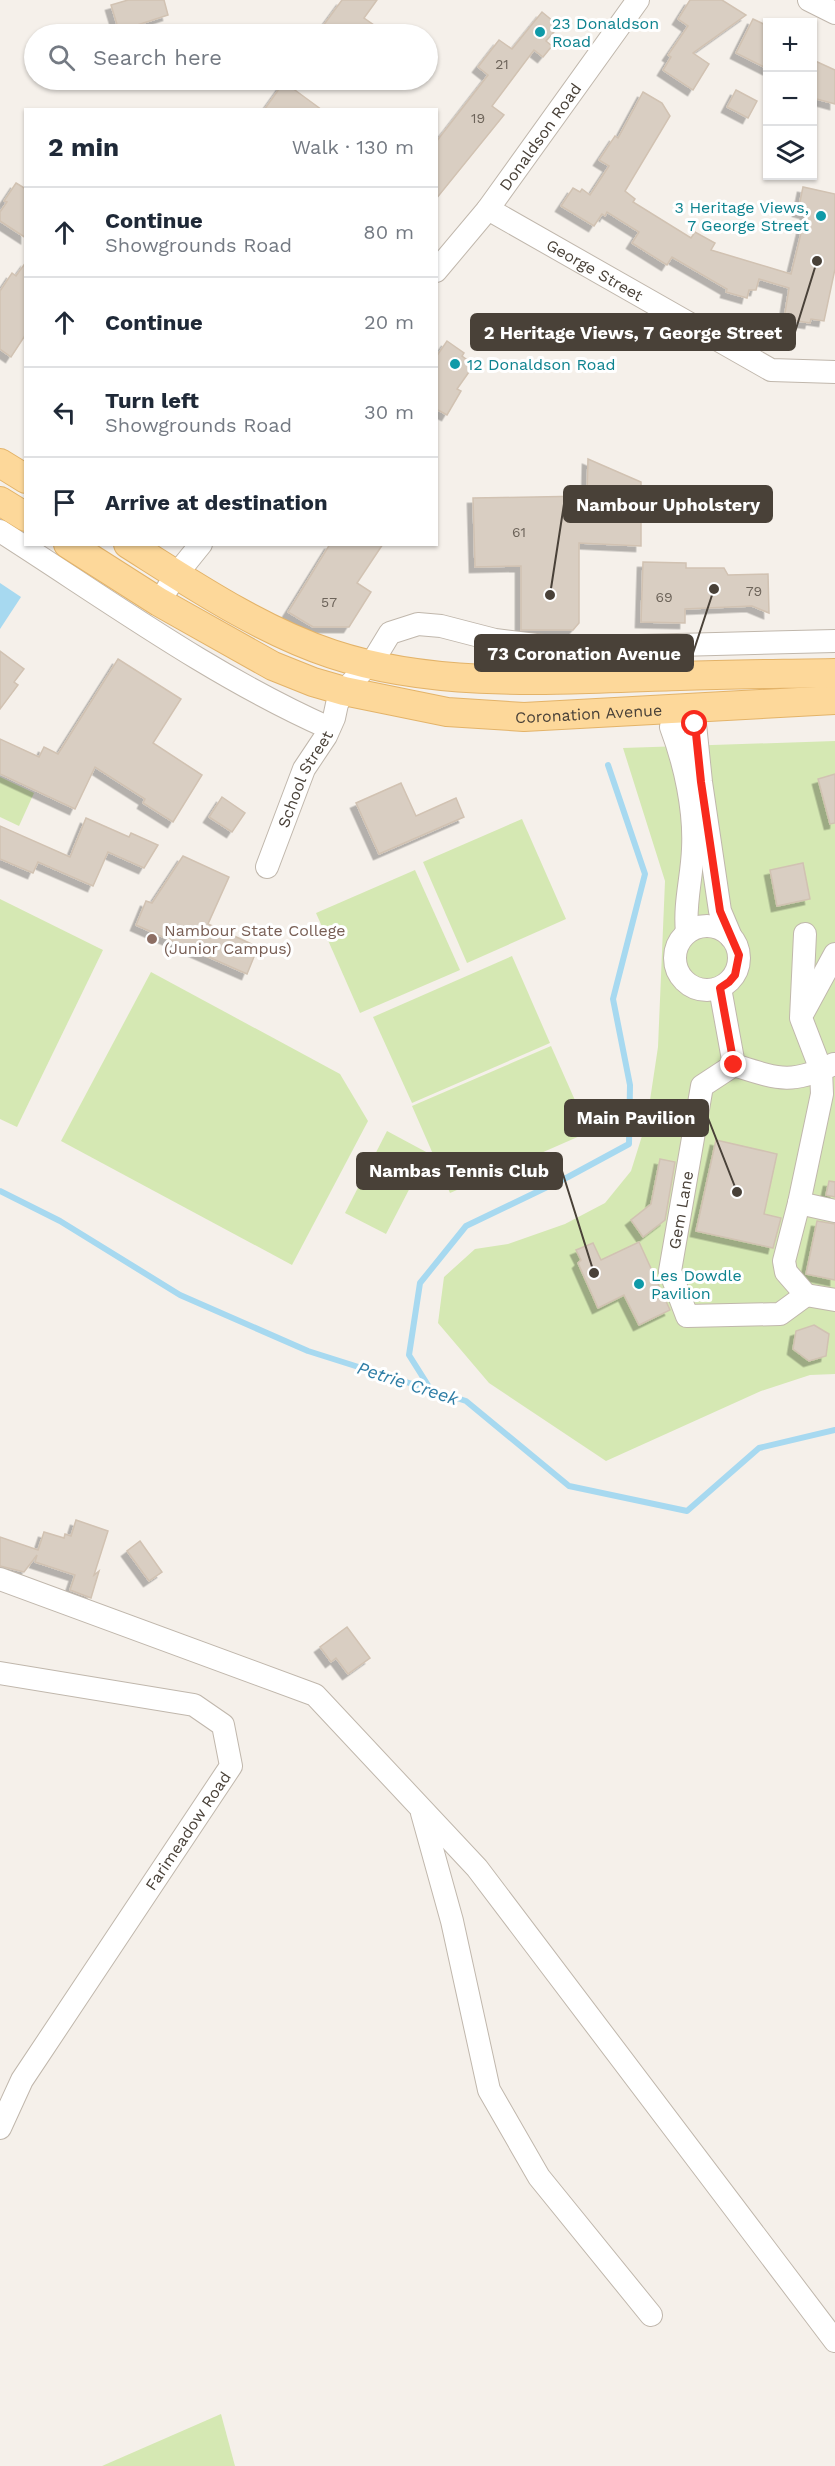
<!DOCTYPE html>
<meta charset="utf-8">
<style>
:root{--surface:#fff;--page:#f6f6f7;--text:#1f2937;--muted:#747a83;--line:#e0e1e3}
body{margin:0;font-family:"Work Sans",sans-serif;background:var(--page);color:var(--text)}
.controls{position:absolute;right:18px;top:18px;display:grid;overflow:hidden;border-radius:0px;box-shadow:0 2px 4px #0004}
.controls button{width:54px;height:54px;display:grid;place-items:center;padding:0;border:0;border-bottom:2px solid var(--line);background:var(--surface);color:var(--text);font:30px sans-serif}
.stop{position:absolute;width:18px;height:18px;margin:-14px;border:4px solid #f82a1d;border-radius:50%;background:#fff}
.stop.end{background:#f82a1d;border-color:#fff;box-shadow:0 2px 6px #0008}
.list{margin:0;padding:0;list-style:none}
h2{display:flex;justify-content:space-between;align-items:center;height:78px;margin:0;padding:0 24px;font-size:26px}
h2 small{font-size:20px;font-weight:400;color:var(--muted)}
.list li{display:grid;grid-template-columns:39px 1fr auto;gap:18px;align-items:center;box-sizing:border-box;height:90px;padding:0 24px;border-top:2px solid var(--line)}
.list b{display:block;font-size:22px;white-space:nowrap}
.list p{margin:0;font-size:20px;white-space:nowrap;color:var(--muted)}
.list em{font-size:20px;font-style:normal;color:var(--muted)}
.icon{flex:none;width:33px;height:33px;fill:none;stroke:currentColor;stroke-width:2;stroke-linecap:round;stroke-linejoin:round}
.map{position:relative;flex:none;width:835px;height:2466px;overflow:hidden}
.search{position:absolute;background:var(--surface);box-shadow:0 2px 4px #0004;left:24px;top:24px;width:414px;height:66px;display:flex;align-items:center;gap:15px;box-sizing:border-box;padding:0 21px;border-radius:33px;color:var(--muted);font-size:22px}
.panel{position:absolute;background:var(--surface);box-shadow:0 2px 4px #0004;left:24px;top:108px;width:414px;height:438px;border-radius:0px}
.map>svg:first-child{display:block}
</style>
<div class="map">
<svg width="835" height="2466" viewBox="0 0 835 2466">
<defs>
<filter id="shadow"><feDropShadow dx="-5.5" dy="5.5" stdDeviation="0" flood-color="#0004"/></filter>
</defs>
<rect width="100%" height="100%" fill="#f5f0ea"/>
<g fill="#d5e8b3">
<path d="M 835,741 L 835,1374 L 810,1375 L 761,1391 L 606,1461 L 489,1383 L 438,1323 L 444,1277 L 475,1249 L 508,1244 L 565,1224 L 605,1203 L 631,1171 L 647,1120 L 658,1047 L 665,881 L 623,748 Z"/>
<path d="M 0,777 L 34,793 L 19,826 L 0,817 Z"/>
<path d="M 522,819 L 566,919 L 467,963 L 423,862 Z"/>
<path d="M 415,870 L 460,970 L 360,1013 L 316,913 Z"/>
<path d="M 0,899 L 103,950 L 17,1127 L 0,1119 Z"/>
<path d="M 512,956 L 550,1043 L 412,1103 L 373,1017 Z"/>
<path d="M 151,972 L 340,1074 L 368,1121 L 292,1265 L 61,1141 Z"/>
<path d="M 551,1046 L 589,1132 L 450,1193 L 412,1106 Z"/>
<path d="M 387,1131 L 428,1153 L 386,1234 L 345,1213 Z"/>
<path d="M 221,2414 L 235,2466 L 102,2466 Z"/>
</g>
<path fill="#a7d9f0" d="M 0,583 L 21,597 L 0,629 Z"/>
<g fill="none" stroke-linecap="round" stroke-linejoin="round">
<g stroke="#a7d9f0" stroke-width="6">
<path d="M 0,1191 L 60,1221 L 180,1295 L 308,1351 L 466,1401 L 569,1486 L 687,1511 L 759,1448 L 835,1430"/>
<path d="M 431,1390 L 409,1355 L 420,1283 L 466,1226 L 568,1177 L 629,1144 L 630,1085 L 613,999 L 645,874 L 608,765"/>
</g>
</g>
<g fill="#d9cec2" stroke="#d1c2b2" stroke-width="1.5" filter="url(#shadow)">
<path d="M 128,0 L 164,0 L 168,15 L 119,31 L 111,5 Z"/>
<path d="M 342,0 L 377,0 L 364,18 L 387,34 L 317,34 Z"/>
<path d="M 690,0 L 722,0 L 746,15 L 693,53 L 709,64 L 693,90 L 663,70 L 671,57 L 668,55 L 688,26 L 678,19 Z"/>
<path d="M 542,12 L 559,26 L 546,41 L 552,46 L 543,57 L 534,50 L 492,106 L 504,115 L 436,199 L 436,142 L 488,75 L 478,67 L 499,40 L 512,49 Z"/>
<path d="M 753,19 L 768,26 L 768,69 L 736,53 Z"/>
<path d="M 813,60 L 835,70 L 835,104 L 813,98 Z"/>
<path d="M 284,82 L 322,110 L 264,110 Z"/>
<path d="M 736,90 L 757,101 L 748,118 L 727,107 Z"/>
<path d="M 643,92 L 662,103 L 670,116 L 625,191 L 635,199 L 633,202 L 691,238 L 695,232 L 715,243 L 711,250 L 791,274 L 806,213 L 798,211 L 803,187 L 835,194 L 835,269 L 824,321 L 811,319 L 810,323 L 784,319 L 789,288 L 759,279 L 756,290 L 749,290 L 747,298 L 726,292 L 727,289 L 672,257 L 667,265 L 632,243 L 639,232 L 607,212 L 605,216 L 602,214 L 594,226 L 561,206 L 573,188 L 580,192 L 582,189 L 590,195 L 609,166 L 599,160 L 615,136 L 618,138 Z"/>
<path d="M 16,183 L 26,189 L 26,238 L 0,221 L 0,212 L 7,202 L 4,201 Z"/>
<path d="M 26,262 L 26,334 L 11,357 L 0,349 L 0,291 L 12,273 L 16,276 Z"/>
<path d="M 447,341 L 464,353 L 462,356 L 474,365 L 457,389 L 461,391 L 447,415 L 436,409 L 436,357 Z"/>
<path d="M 588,459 L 641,482 L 641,546 L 579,543 L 579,623 L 573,630 L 521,630 L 521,566 L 475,567 L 473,498 L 587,496 Z"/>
<path d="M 330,544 L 383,544 L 357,583 L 371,592 L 349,627 L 313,627 L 288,612 Z"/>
<path d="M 643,562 L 686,563 L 686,568 L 724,568 L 728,575 L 768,574 L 769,613 L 752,606 L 685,609 L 685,623 L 641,622 Z"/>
<path d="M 0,651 L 24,669 L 14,682 L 18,685 L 0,709 Z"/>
<path d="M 118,659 L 181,699 L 153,743 L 202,775 L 173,822 L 143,803 L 145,799 L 95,767 L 75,809 L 0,774 L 0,739 L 39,757 L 44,747 L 58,754 Z"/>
<path d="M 835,774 L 835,823 L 830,824 L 818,779 Z"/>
<path d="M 401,783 L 416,816 L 456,798 L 464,817 L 379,854 L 356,803 Z"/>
<path d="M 222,797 L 245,813 L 232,832 L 209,817 Z"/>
<path d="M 86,818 L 129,837 L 131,833 L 158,845 L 144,868 L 108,852 L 93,886 L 38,862 L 33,873 L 0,859 L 0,826 L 70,857 Z"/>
<path d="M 183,856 L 229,877 L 208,924 L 258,947 L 247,974 L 136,925 L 146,901 L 152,903 Z"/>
<path d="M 803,863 L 810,899 L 777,906 L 770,870 Z"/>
<path d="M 716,1140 L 777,1154 L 764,1214 L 781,1218 L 773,1248 L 696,1231 Z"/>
<path d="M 660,1159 L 675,1162 L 665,1220 L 643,1237 L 631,1220 L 651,1204 Z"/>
<path d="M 829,1181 L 835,1182 L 835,1197 L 826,1195 Z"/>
<path d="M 817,1221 L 835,1224 L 835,1280 L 806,1274 Z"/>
<path d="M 639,1242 L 670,1310 L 639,1325 L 624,1295 L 598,1308 L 578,1263 L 581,1260 L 576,1250 L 593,1243 L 601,1260 Z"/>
<path d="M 814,1325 L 829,1334 L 826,1356 L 809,1361 L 793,1349 L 796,1331 Z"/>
<path d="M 76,1520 L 108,1531 L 94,1575 L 99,1571 L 91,1598 L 70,1590 L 75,1575 L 35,1562 L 37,1555 L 24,1572 L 0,1566 L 0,1537 L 38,1550 L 44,1532 L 64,1538 L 65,1534 L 71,1536 Z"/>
<path d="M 140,1541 L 162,1572 L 149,1581 L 127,1551 Z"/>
<path d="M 347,1627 L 370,1658 L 348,1674 L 336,1658 L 331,1662 L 320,1647 Z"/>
</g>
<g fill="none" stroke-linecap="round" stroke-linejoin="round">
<defs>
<g id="minor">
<path d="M 809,0 L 835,13"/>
<path id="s1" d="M 488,209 L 771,370 L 835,372"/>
<path id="s2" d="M 436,271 L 488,209 L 638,0"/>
<path d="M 0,531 C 108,600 212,676 329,728"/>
<path d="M 159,602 L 176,575 L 201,544"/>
<path d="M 683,707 L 695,724 L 701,782 L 720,911 L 731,937"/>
<path d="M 683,707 L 671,727 C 685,764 695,810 693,849 C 692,877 684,904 687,932"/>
<path id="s3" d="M 267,867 L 304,769 L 326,736 L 334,718 L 337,704 L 344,691 L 376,656 L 390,633 L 418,624 L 441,626 L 495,640 L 561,648 L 835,641"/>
<circle cx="707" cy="958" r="32"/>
<path d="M 805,934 L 801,1018 L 821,1070 L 822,1094 L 799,1203 L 784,1261 L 786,1272 L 806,1295"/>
<path d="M 720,988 L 734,1065 C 778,1079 791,1085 834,1064"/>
<path d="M 804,1011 L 835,954"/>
<path d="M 734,1065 L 702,1086 L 670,1271 L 687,1316 L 780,1314 L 806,1295"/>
<path d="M 799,1203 L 835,1211"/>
<path d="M 806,1295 L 835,1300"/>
<path d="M 0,1579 L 315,1695 L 477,1868 L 835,2341"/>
<path d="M 0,1673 L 194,1705 L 223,1725 L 231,1766 L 22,2080 L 0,2128"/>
<path d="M 422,1813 L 452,1921 L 489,2090 L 539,2177 L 651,2315"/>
</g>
<g id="major">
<path d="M 0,463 L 26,479"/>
<path d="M 0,501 L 26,517"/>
<path id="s4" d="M 68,544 L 159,602 L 273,666 L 313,682 L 344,691 L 447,712 L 524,717 L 835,700"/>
<path d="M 128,544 C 193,585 260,630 332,654 C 440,690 568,679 680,676 C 732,674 783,674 835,673"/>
</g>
</defs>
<use href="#minor" stroke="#c0b7ac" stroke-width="24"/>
<use href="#major" stroke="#e3b369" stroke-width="30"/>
<use href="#minor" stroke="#fff" stroke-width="22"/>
<use href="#major" stroke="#fdd89a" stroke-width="28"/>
</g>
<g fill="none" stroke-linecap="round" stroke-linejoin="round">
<path stroke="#f82a1d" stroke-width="8" d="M 695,724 L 701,782 L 720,911 L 739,955 L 735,975 L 729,982 L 720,988 L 734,1065"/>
</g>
<g fill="#0f9aa8" stroke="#fff" stroke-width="2">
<circle cx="540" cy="32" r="6"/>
<circle cx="821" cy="216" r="6"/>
<circle cx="455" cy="364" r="6"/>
<circle cx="639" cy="1284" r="6"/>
</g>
<circle fill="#8d6e63" stroke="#fff" stroke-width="2" cx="152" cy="939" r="6"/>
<g text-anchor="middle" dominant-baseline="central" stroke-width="6" stroke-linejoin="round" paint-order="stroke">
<g font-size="14" fill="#6d645a">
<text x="502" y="64">21</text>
<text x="478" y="118">19</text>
<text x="519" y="532">61</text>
<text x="754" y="591">79</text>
<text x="664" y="597">69</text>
<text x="329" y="602">57</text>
</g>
<g font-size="16" fill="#0d838f" stroke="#fff" text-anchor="start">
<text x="552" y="23">23 Donaldson<tspan x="552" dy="18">Road</tspan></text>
<text x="809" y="207" text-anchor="end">3 Heritage Views,<tspan x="809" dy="18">7 George Street</tspan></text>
<text x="467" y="364">12 Donaldson Road</text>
<text x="651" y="1275">Les Dowdle<tspan x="651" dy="18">Pavilion</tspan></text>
</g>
<g font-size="16" fill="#494138" stroke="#fff">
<text stroke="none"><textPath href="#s2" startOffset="170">Donaldson Road</textPath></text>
<text stroke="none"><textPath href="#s1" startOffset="123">George Street</textPath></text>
<text stroke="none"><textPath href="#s4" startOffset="561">Coronation Avenue</textPath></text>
<text stroke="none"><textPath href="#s3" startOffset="96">School Street</textPath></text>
<text transform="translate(681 1210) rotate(-80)">Gem Lane</text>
<text transform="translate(188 1831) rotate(-56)">Farimeadow Road</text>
</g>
<g font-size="16" fill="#785e54" stroke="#fff" text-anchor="start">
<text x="164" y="930">Nambour State College<tspan x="164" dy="18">(Junior Campus)</tspan></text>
</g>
<g font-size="18" font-style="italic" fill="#2e7da5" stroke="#fff">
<text transform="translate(408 1383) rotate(18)">Petrie Creek</text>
</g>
</g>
<path fill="none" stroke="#494138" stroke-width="2" d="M817 261L795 332M550 595L564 504M714 589L693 653M737 1192L708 1118M594 1273L562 1171"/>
<g fill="#494138" stroke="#fff" stroke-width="2">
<circle cx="817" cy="261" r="6"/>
<circle cx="550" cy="595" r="6"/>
<circle cx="714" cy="589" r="6"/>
<circle cx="737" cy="1192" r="6"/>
<circle cx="594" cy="1273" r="6"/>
</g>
<g fill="#494138" stroke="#494138" stroke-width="2">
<rect x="471" y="314" width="324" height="36" rx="6"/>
<rect x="564" y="486" width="208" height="36" rx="6"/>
<rect x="475" y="635" width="218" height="36" rx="6"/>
<rect x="565" y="1100" width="143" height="36" rx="6"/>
<rect x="357" y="1153" width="205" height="36" rx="6"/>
</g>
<g font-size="18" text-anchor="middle" font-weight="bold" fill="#fff">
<text x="633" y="339">2 Heritage Views, 7 George Street</text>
<text x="668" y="511">Nambour Upholstery</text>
<text x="584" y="660">73 Coronation Avenue</text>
<text x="636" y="1124">Main Pavilion</text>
<text x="459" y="1177">Nambas Tennis Club</text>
</g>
</svg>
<div class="controls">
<button>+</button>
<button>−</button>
<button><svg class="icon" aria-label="layers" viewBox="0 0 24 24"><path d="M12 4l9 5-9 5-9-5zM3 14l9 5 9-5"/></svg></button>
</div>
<div class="stop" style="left:695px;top:724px"></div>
<div class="stop end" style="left:734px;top:1065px"></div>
<div class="search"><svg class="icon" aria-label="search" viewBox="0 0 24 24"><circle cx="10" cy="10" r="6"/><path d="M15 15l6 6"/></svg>Search here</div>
<section class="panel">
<h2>2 min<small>Walk · 130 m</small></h2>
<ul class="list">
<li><svg class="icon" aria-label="ahead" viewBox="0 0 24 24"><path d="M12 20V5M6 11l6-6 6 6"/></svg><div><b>Continue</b><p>Showgrounds Road</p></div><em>80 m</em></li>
<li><svg class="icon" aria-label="ahead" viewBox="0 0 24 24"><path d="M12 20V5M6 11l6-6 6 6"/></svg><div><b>Continue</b></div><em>20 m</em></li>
<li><svg class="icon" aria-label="left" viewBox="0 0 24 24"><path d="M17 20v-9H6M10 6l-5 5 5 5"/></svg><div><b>Turn left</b><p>Showgrounds Road</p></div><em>30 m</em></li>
<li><svg class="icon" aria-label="arrive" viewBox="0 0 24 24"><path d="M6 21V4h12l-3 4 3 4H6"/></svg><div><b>Arrive at destination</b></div></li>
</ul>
</section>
</div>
